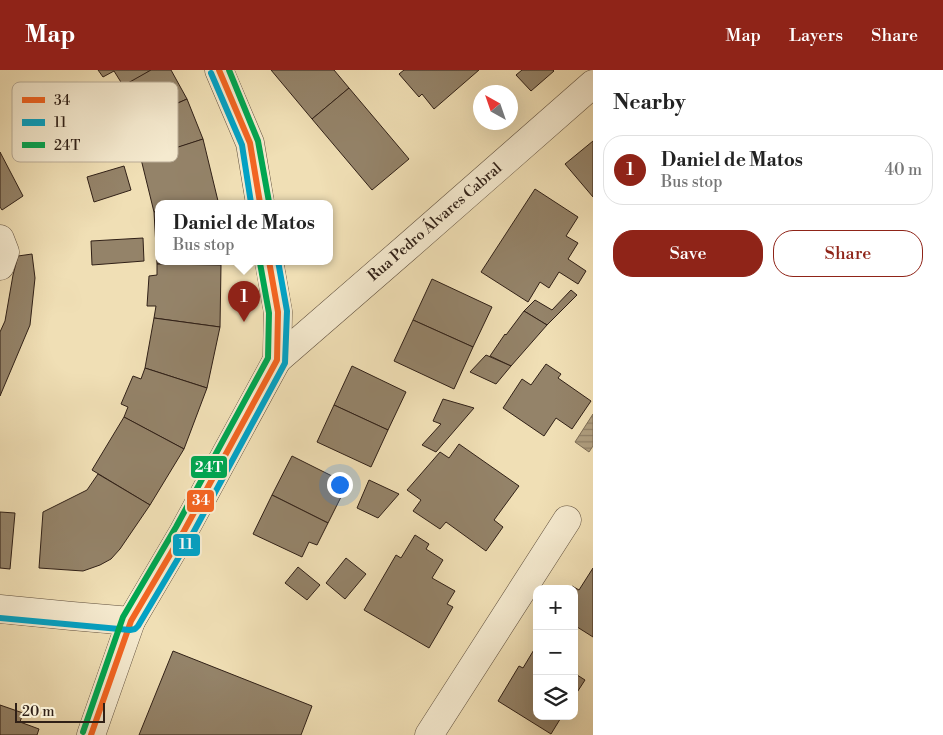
<!DOCTYPE html>
<meta charset="utf-8">
<style>
:root{--surface:#fff;--page:#f6f6f6;--text:#222;--muted:#767676;--line:#e0e0e0;--accent:#8f2418}
body{margin:0;font-family:"Libre Bodoni",serif;background:var(--page);color:var(--text)}
.controls{position:absolute;right:15px;bottom:15px;display:grid;overflow:hidden;border-radius:10px;box-shadow:0 5px 20px #0002}
.controls button{width:45px;height:45px;display:grid;place-items:center;padding:0;border:0;border-bottom:1px solid var(--line);background:var(--surface);color:var(--text);font:25px sans-serif}
.compass{position:absolute;left:473px;top:15px;width:45px;height:45px;border-radius:50%;background:var(--surface);box-shadow:0 5px 20px #0002;rotate:320deg}
.scale{position:absolute;left:15px;bottom:12px;width:90px;box-sizing:border-box;padding-left:5px;border:2px solid #302017;border-top:0;font-size:14px;line-height:18px;white-space:nowrap;color:#302017;-webkit-text-stroke:4px #f5eacf;paint-order:stroke}
.you{position:absolute;left:339px;top:414px;width:18px;height:18px;margin:-12px;border:4px solid #fff;border-radius:50%;background:#1a73e8;box-shadow:0 0 0 8px #1a73e833}
.badge{display:grid;place-items:center;width:32px;height:32px;border-radius:50%;background:var(--accent);color:#fff;font-size:16px;font-weight:700}
.pin{position:absolute;translate:-50% -41px;filter:drop-shadow(0 1px 2px #0008)}
.pin::after{content:'';position:absolute;top:26px;width:18px;height:15px;background:inherit;clip-path:polygon(0 0,100% 0,50% 100%)}
.popup{position:absolute;left:155px;top:130px;width:178px;height:65px;box-sizing:border-box;display:grid;place-content:center;border-radius:10px;background:var(--surface);filter:drop-shadow(0 1px 4px #0005);font-size:16px;white-space:nowrap;color:var(--muted)}
.popup b{font-size:19px;color:var(--text)}
.popup::after{content:'';position:absolute;left:50%;top:100%;margin-left:-10px;border:10px solid transparent;border-top-color:var(--surface)}
.list{margin:0;padding:0;list-style:none}
h2{display:flex;justify-content:space-between;align-items:center;height:65px;margin:0;padding:0 20px;font-size:21px}
h2 small{font-size:16px;font-weight:400;color:var(--muted)}
.list li{display:grid;grid-template-columns:32px 1fr auto;gap:15px;align-items:center;box-sizing:border-box;height:70px;margin:0 10px 10px;padding:0 10px;border:1px solid var(--line);border-radius:20px}
.list b{display:block;font-size:19px;white-space:nowrap}
.list p{margin:0;font-size:16px;white-space:nowrap;color:var(--muted)}
.list em{font-size:16px;font-style:normal;color:var(--muted)}
.actions{display:flex;gap:10px;padding:15px 20px}
.actions a{flex:1;padding:11px 0;border:1px solid var(--accent);border-radius:20px;text-align:center;font-size:18px;color:var(--accent)}
.actions .main{background:var(--accent);color:#fff}
.icon{flex:none;width:28px;height:28px;fill:none;stroke:currentColor;stroke-width:2;stroke-linecap:round;stroke-linejoin:round}
.map{position:relative;flex:none;width:593px;height:665px;overflow:hidden}
header{display:flex;align-items:center;gap:30px;box-sizing:border-box;height:70px;padding:0 25px;background:var(--accent);color:#fff}
header strong{font-size:24px}
nav{display:flex;gap:28px;margin-inline-start:auto;font-size:18px}
main{display:flex}
aside{flex:1;background:var(--surface)}
.map>svg:first-child{display:block}
</style>
<header>
<strong>Map</strong>
<nav><a>Map</a><a>Layers</a><a>Share</a></nav>
</header>
<main>
<div class="map">
<svg width="593" height="665" viewBox="0 0 593 665">
<defs>
<pattern id="water-rules" width="6" height="5" patternUnits="userSpaceOnUse" patternTransform="scale(1.25)"><rect width="6" height="5" fill="#af9e7f"/><path d="M0 2.5h6" fill="none" stroke="#8f8067"/></pattern>
</defs>
<rect width="100%" height="100%" fill="#f0dfb5"/>
<filter id="stains"><feTurbulence type="fractalNoise" baseFrequency=".004" numOctaves="4"/><feColorMatrix values="0 0 0 0 .2 0 0 0 0 .09 0 0 0 0 .02 0 0 0 .5 -.17"/></filter>
<radialGradient id="worn" r=".72"><stop offset=".6" stop-color="#630" stop-opacity="0"/><stop offset="1" stop-color="#630" stop-opacity=".3"/></radialGradient>
<path fill="url(#water-rules)" stroke="#7c6c55" d="M 593,344 L 593,376 L 589,382 L 575,372 Z"/>
<g fill="#948369" stroke="#302017">
<path d="M 98,0 L 151,0 L 124,17 L 114,1 L 103,7 Z"/>
<path d="M 151,0 L 171,0 L 187,29 L 141,49 L 132,32 L 120,38 L 112,22 Z"/>
<path d="M 271,0 L 334,0 L 349,18 L 312,49 Z"/>
<path d="M 404,0 L 479,0 L 434,39 L 422,24 L 419,27 L 399,4 Z"/>
<path d="M 522,0 L 553,0 L 554,1 L 531,21 L 516,5 Z"/>
<path d="M 349,18 L 409,89 L 372,120 L 312,49 Z"/>
<path d="M 187,29 L 203,69 L 153,86 L 146,66 L 135,71 L 128,55 Z"/>
<path d="M 203,69 L 218,131 L 205,133 L 159,133 L 159,141 L 154,142 L 141,89 Z"/>
<path d="M 593,71 L 593,127 L 565,94 Z"/>
<path d="M 0,82 L 23,126 L 2,140 L 0,137 Z"/>
<path d="M 124,96 L 131,120 L 94,132 L 87,107 Z"/>
<path d="M 535,119 L 578,147 L 566,166 L 578,173 L 568,189 L 586,201 L 578,214 L 559,202 L 549,218 L 540,212 L 528,232 L 481,202 Z"/>
<path d="M 159,141 L 159,191 L 221,191 L 221,195 L 157,194 L 154,142 Z"/>
<path d="M 143,168 L 144,191 L 92,195 L 91,171 Z"/>
<path d="M 32,184 L 35,208 L 30,255 L 0,326 L 0,262 L 5,251 L 13,205 L 18,186 Z"/>
<path d="M 157,194 L 221,195 L 220,257 L 154,248 L 156,236 L 147,236 L 149,206 L 157,205 Z"/>
<path d="M 432,209 L 492,237 L 473,277 L 413,250 Z"/>
<path d="M 571,220 L 577,225 L 547,255 L 524,241 L 535,230 L 552,240 Z"/>
<path d="M 524,241 L 547,255 L 511,296 L 490,286 L 505,264 L 506,265 Z"/>
<path d="M 154,248 L 220,257 L 207,318 L 145,298 Z"/>
<path d="M 413,250 L 473,277 L 454,319 L 394,291 Z"/>
<path d="M 486,285 L 511,296 L 496,314 L 470,302 Z"/>
<path d="M 546,294 L 561,304 L 558,308 L 591,331 L 572,359 L 556,348 L 544,366 L 503,338 L 522,309 L 531,315 Z"/>
<path d="M 352,296 L 406,322 L 388,360 L 334,335 Z"/>
<path d="M 145,298 L 207,318 L 184,379 L 124,347 L 128,337 L 121,334 L 133,306 L 141,309 Z"/>
<path d="M 443,329 L 474,338 L 436,382 L 422,375 L 441,354 L 433,351 Z"/>
<path d="M 334,335 L 388,360 L 371,397 L 317,372 Z"/>
<path d="M 124,347 L 184,379 L 150,435 L 92,400 Z"/>
<path d="M 459,374 L 519,416 L 494,450 L 503,457 L 486,481 L 446,452 L 440,459 L 413,441 L 421,430 L 407,420 L 440,382 L 449,388 Z"/>
<path d="M 292,386 L 338,409 L 333,420 L 342,425 L 328,453 L 272,425 Z"/>
<path d="M 98,404 L 150,435 L 120,479 L 111,489 L 100,495 L 83,501 L 39,498 L 43,442 L 87,420 Z"/>
<path d="M 369,410 L 399,424 L 378,448 L 357,438 Z"/>
<path d="M 272,425 L 328,453 L 317,475 L 309,472 L 302,487 L 253,464 Z"/>
<path d="M 0,442 L 15,443 L 10,499 L 0,498 Z"/>
<path d="M 415,465 L 429,474 L 426,479 L 443,490 L 432,508 L 455,521 L 447,534 L 453,537 L 429,578 L 364,540 L 396,485 L 401,488 Z"/>
<path d="M 346,488 L 366,504 L 345,529 L 326,513 Z"/>
<path d="M 298,497 L 320,515 L 307,530 L 285,513 Z"/>
<path d="M 593,498 L 593,567 L 574,555 L 574,519 L 570,519 L 572,516 L 579,520 Z"/>
<path d="M 535,578 L 537,580 L 537,646 L 562,646 L 551,664 L 498,631 L 519,596 L 523,598 Z"/>
<path d="M 173,581 L 312,636 L 301,665 L 139,665 Z"/>
<path d="M 574,603 L 585,610 L 574,627 Z"/>
<path d="M 0,635 L 23,643 L 20,652 L 39,659 L 37,665 L 0,665 Z"/>
</g>
<g fill="none" stroke-linecap="round" stroke-linejoin="round">
<defs>
<g id="minor">
<path d="M 219,0 L 250,73 L 260,133"/>
<path d="M 0,169 L 5,182 L 0,196"/>
<path d="M 277,290 L 406,178 L 593,14"/>
<path d="M 0,539 L 72,546 L 131,551"/>
<path d="M 91,665 L 131,551 L 184,461 L 277,290 L 278,242 L 269,191"/>
<path d="M 429,665 L 567,450"/>
</g>
</defs>
<use href="#minor" stroke="#60503e" stroke-width="29"/>
<use href="#minor" stroke="#f5eacf" stroke-width="28"/>
<defs>
<g id="bus-1">
<path d="M 219,0 L 250,73 L 260,133"/>
<path d="M 91,665 L 131,551 L 184,461 L 277,290 L 278,242 L 269,191"/>
</g>
<g id="bus-2">
<path d="M 211,3 L 242,75 L 251,133"/>
<path d="M 0,548 L 130,560 L 135,559 L 138,556 L 192,465 L 285,293 L 287,241 L 278,191"/>
</g>
<g id="bus-3">
<path d="M 229,0 L 258,71 L 269,132"/>
<path d="M 83,662 L 123,547 L 176,457 L 268,288 L 269,243 L 260,193"/>
</g>
</defs>
<use href="#bus-1" stroke="#f5eacf" stroke-width="10"/>
<use href="#bus-2" stroke="#f5eacf" stroke-width="10"/>
<use href="#bus-3" stroke="#f5eacf" stroke-width="10"/>
<use href="#bus-1" stroke="#f26522" stroke-width="6"/>
<use href="#bus-2" stroke="#02a2c5" stroke-width="6"/>
<use href="#bus-3" stroke="#00a651" stroke-width="6"/>
</g>
<g text-anchor="middle" dominant-baseline="central" stroke-width="5" stroke-linejoin="round" paint-order="stroke">
<g font-size="15" fill="#302017" stroke="#f5eacf">
<text transform="translate(435 152) rotate(-41)">Rua Pedro Álvares Cabral</text>
</g>
</g>
<rect x="12" y="12" width="166" height="80" rx="8" fill="#f5eacf" stroke="#baad98" stroke-width="1"/>
<rect x="22" y="27" width="23" height="6" fill="#f26522"/>
<rect x="22" y="49" width="23" height="7" fill="#02a2c5"/>
<rect x="22" y="72" width="23" height="6" fill="#00a651"/>
<g font-size="14" fill="#302017">
<text x="54" y="35">34</text>
<text x="54" y="57">11</text>
<text x="54" y="80">24T</text>
</g>
<g stroke="#f5eacf" stroke-width="2">
<rect x="190" y="385" width="38" height="24" rx="5" fill="#00a651"/>
<rect x="186" y="419" width="29" height="24" rx="5" fill="#f26522"/>
<rect x="172" y="463" width="29" height="24" rx="5" fill="#02a2c5"/>
</g>
<g font-size="14" text-anchor="middle" font-weight="bold" fill="#fff">
<text x="209" y="402">24T</text>
<text x="201" y="435">34</text>
<text x="186" y="479">11</text>
</g>
<rect width="100%" height="100%" filter="url(#stains)"/>
<rect width="100%" height="100%" fill="url(#worn)"/>
</svg>
<div class="controls">
<button>+</button>
<button>−</button>
<button><svg class="icon" aria-label="layers" viewBox="0 0 24 24"><path d="M12 4l9 5-9 5-9-5zM3 14l9 5 9-5"/></svg></button>
</div>
<svg class="compass" viewBox="-18 -18 36 36"><path d="M0-13l5 13h-10z" fill="#e53935"/><path d="M0 13l5-13h-10z" fill="#767676"/></svg>
<div class="scale">20 m</div>
<div class="you"></div>
<div class="pin badge" style="left:244px;top:252px">1</div>
<div class="popup"><b>Daniel de Matos</b>Bus stop</div>
</div>
<aside>
<h2>Nearby<small></small></h2>
<ul class="list">
<li><span class="badge">1</span><div><b>Daniel de Matos</b><p>Bus stop</p></div><em>40 m</em></li>
</ul>
<div class="actions"><a class="main">Save</a><a>Share</a></div>
</aside>
</main>
